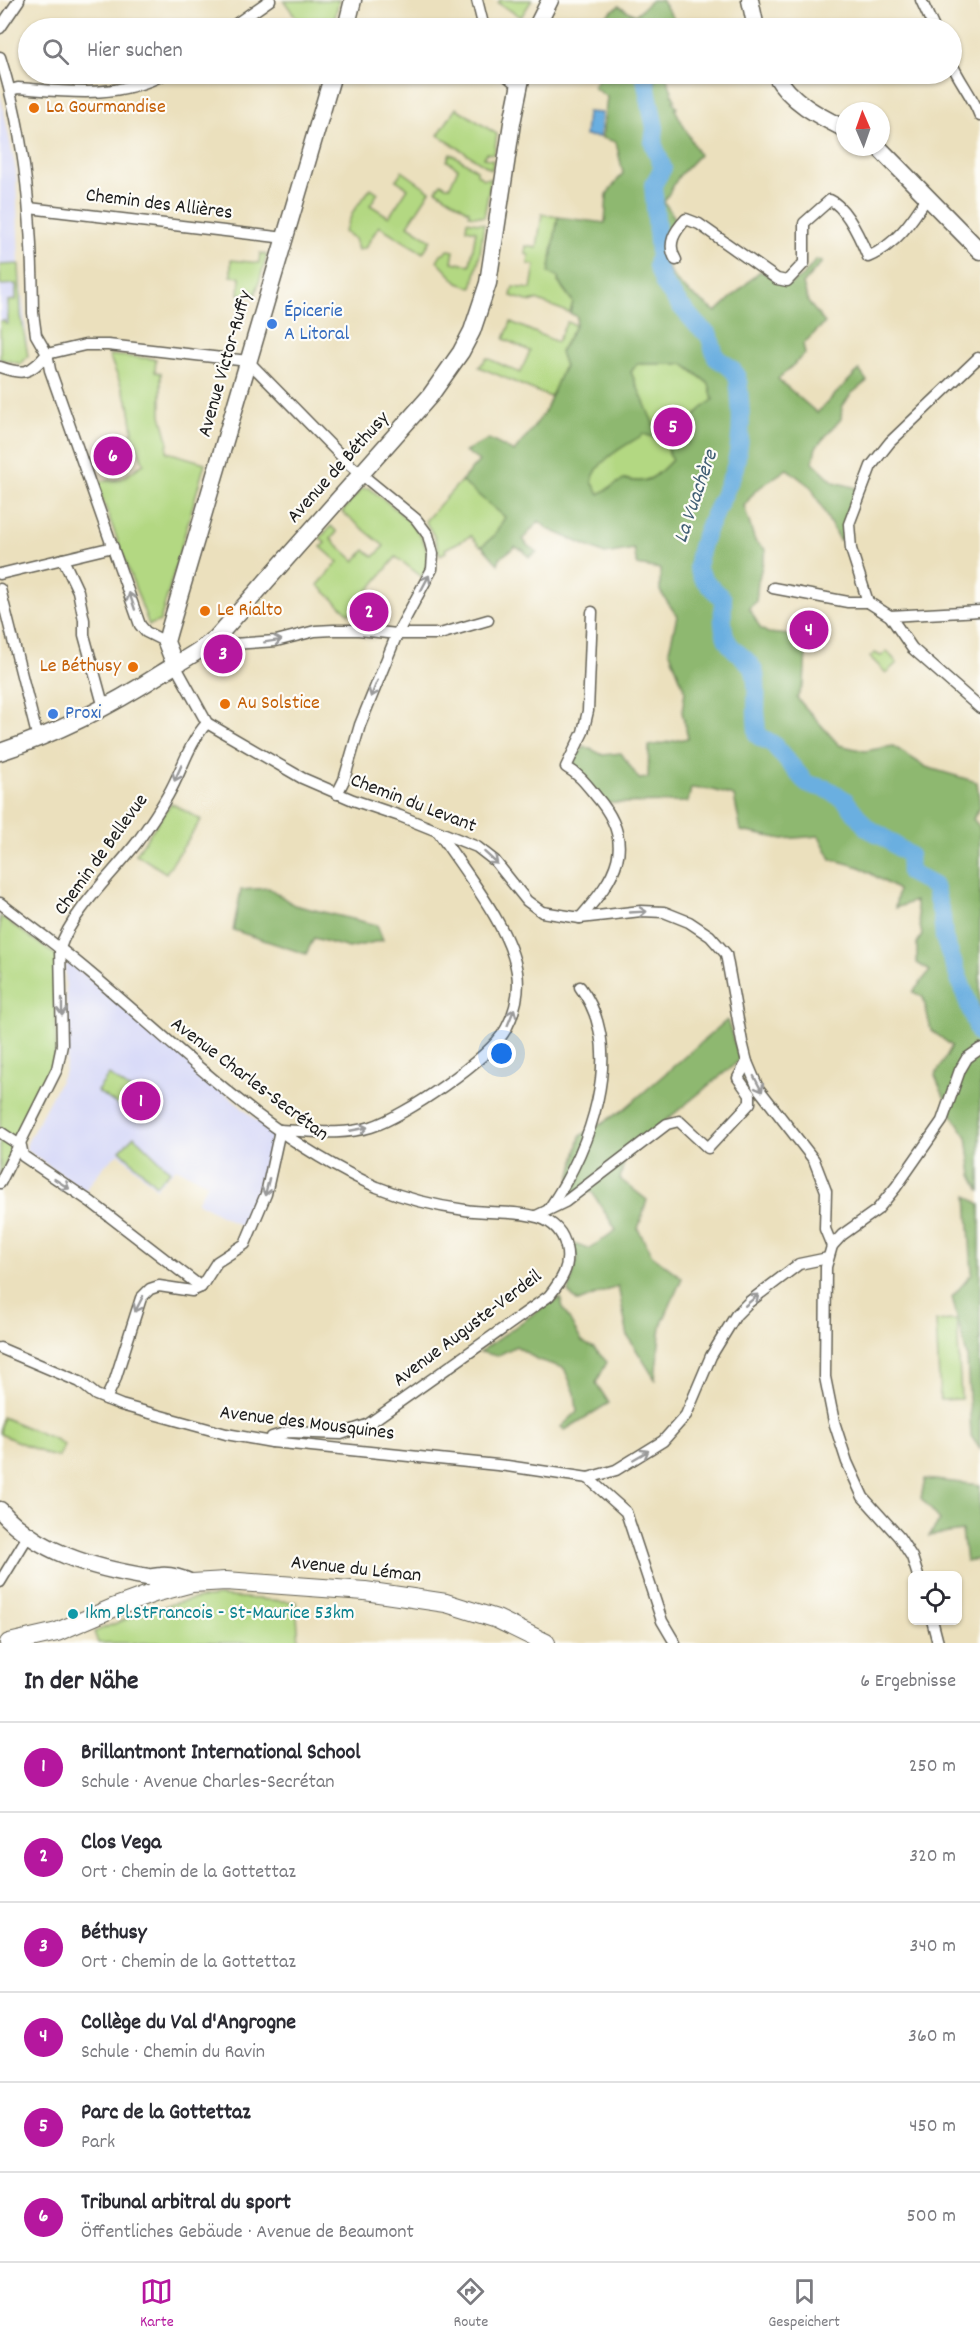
<!DOCTYPE html>
<html lang="de">
<meta charset="utf-8">
<style>
:root{--surface:#fff;--page:#f2f2f3;--text:#2b2b33;--muted:#7c7c81;--line:#e1e1e2;--accent:#b5179e}
body{margin:0;font-family:Dekko,sans-serif;background:var(--page);color:var(--text)}
.controls{position:absolute;right:18px;bottom:18px;display:grid;overflow:hidden;border-radius:9px;box-shadow:0 2px 4px #0004}
.controls button{width:54px;height:54px;display:grid;place-items:center;padding:0;border:0;border-bottom:2px solid var(--line);background:var(--surface);color:var(--text);font:30px sans-serif}
.compass{position:absolute;left:836px;top:102px;width:54px;height:54px;border-radius:50%;background:var(--surface);box-shadow:0 2px 4px #0004;rotate:358deg}
.you{position:absolute;left:502px;top:1054px;width:21px;height:21px;margin:-15px;border:4px solid #fff;border-radius:50%;background:#1a73e8;box-shadow:0 0 0 9px #1a73e833}
.badge{display:grid;place-items:center;width:39px;height:39px;border-radius:50%;background:var(--accent);color:#fff;font-size:20px;font-weight:700}
.pin{position:absolute;translate:-50% -50%;border:3px solid #fff;box-shadow:0 2px 6px #0006}
.list{margin:0;padding:0;list-style:none}
h2{display:flex;justify-content:space-between;align-items:center;height:78px;margin:0;padding:0 24px;font-size:26px}
h2 small{font-size:20px;font-weight:400;color:var(--muted)}
.list li{display:grid;grid-template-columns:39px 1fr auto;gap:18px;align-items:center;box-sizing:border-box;height:90px;padding:0 24px;border-top:2px solid var(--line)}
.list b{display:block;font-size:22px;white-space:nowrap}
.list p{margin:0;font-size:20px;white-space:nowrap;color:var(--muted)}
.list em{font-size:20px;font-style:normal;color:var(--muted)}
.icon{flex:none;width:33px;height:33px;fill:none;stroke:currentColor;stroke-width:2;stroke-linecap:round;stroke-linejoin:round}
.map{position:relative;flex:none;width:980px;height:1643px;overflow:hidden}
.search{position:absolute;background:var(--surface);box-shadow:0 2px 4px #0004;left:18px;right:18px;top:18px;height:66px;display:flex;align-items:center;gap:15px;box-sizing:border-box;padding:0 21px;border-radius:33px;color:var(--muted);font-size:22px}
.sheet{height:618px;background:var(--surface)}
nav{display:flex;justify-content:space-around;align-items:center;box-sizing:border-box;height:84px;border-top:2px solid var(--line);background:var(--surface);font-size:16px;color:var(--muted)}
nav a{display:grid;justify-items:center;gap:3px}
nav .on{color:var(--accent)}
.map>svg:first-child{display:block}
</style>
<div class="map">
<svg width="980" height="1643" viewBox="0 0 980 1643">
<rect width="100%" height="100%" fill="#fdfcf7"/>
<filter id="ink" filterUnits="userSpaceOnUse"><feTurbulence type="fractalNoise" baseFrequency=".0167" numOctaves="2"/><feDisplacementMap in="SourceGraphic" scale="12" xChannelSelector="R" yChannelSelector="G"/><feConvolveMatrix kernelMatrix="1 2 1 2 8 2 1 2 1" color-interpolation-filters="sRGB"/></filter>
<filter id="wash" filterUnits="userSpaceOnUse"><feTurbulence type="fractalNoise" baseFrequency=".008" numOctaves="4" result="noise"/><feDisplacementMap in="SourceGraphic" scale="24" xChannelSelector="R" yChannelSelector="G"/><feGaussianBlur stdDeviation="1.35" result="paint"/><feColorMatrix in="noise" values="0 0 0 0 0 0 0 0 0 0 0 0 0 0 0 0 0 1.4 0 .05"/><feComposite in="paint" operator="in"/></filter>
<g filter="url(#wash)">
<rect width="100%" height="100%" fill="#ebe0bd"/>
<g fill="#d6d8f8">
<path d="M 0,92 L 16,172 L 19,264 L 28,356 L 21,364 L 0,359 Z"/>
<path d="M 71,963 L 275,1136 L 262,1194 L 246,1229 L 197,1202 L 208,1183 L 176,1168 L 156,1188 L 119,1153 L 103,1167 L 85,1191 L 26,1150 L 27,1143 L 65,1071 L 68,1053 L 65,965 Z"/>
</g>
<g fill="#b3d882" stroke="#687a4f" stroke-width="1.5">
<path d="M 339,0 L 333,26 L 311,24 L 304,28 L 284,1 Z"/>
<path d="M 500,0 L 532,0 L 521,17 L 498,3 Z"/>
<path d="M 456,108 L 497,134 L 494,154 L 486,153 L 484,158 L 493,160 L 492,170 L 438,135 Z"/>
<path d="M 450,153 L 477,170 L 477,174 L 483,179 L 491,178 L 484,217 L 469,215 L 469,211 L 436,190 L 441,183 L 446,186 L 450,186 L 458,168 L 447,161 Z"/>
<path d="M 402,171 L 430,191 L 408,225 L 431,240 L 423,253 L 379,226 L 365,248 L 358,250 L 355,239 L 344,232 L 354,210 L 371,188 L 378,193 L 370,205 L 389,217 L 408,188 L 396,180 Z"/>
<path d="M 542,214 L 558,217 L 551,258 L 559,277 L 558,282 L 573,302 L 570,313 L 536,300 L 530,302 L 511,296 L 513,287 L 531,289 L 535,265 L 528,264 L 529,255 L 525,254 L 526,246 L 537,248 Z"/>
<path d="M 467,221 L 484,224 L 480,254 L 472,288 L 458,283 L 437,261 L 441,254 L 449,250 L 454,251 L 452,262 L 470,265 L 476,231 L 466,229 Z"/>
<path d="M 260,253 L 267,255 L 255,296 L 239,294 L 240,277 L 231,276 L 231,260 L 259,263 Z"/>
<path d="M 19,264 L 21,315 L 28,356 L 21,364 L 0,359 L 0,321 L 5,321 L 5,324 L 8,324 L 8,301 L 16,300 L 16,284 L 0,285 L 0,265 Z"/>
<path d="M 511,322 L 557,342 L 567,322 L 576,325 L 560,352 L 565,366 L 561,371 L 560,380 L 550,397 L 479,367 L 487,358 L 520,373 L 530,351 L 504,339 Z"/>
<path d="M 109,355 L 156,359 L 155,372 L 161,373 L 161,415 L 168,440 L 167,452 L 205,463 L 160,621 L 149,625 L 96,482 C 105,479 111,482 120,479 C 129,475 135,468 144,464 L 131,432 L 133,431 L 129,405 Z"/>
<path d="M 636,364 L 683,364 L 709,384 L 713,400 C 692,415 701,426 687,444 L 677,438 L 667,449 L 672,460 C 657,476 648,486 624,479 L 599,495 L 591,482 C 596,459 626,446 644,433 L 640,395 L 631,372 Z"/>
<path d="M 461,481 L 506,517 L 494,536 L 482,546 L 480,546 L 471,536 L 445,549 L 446,552 L 440,555 L 434,536 L 425,521 Z"/>
<path d="M 369,488 C 393,507 445,541 422,577 L 396,557 L 349,614 L 318,585 L 338,562 L 321,547 L 325,543 L 320,538 L 331,526 L 337,532 L 331,539 L 355,561 L 365,550 L 374,557 L 384,546 L 342,512 L 361,489 Z"/>
<path d="M 887,651 L 897,663 L 886,673 L 870,657 L 875,653 L 881,656 Z"/>
<path d="M 171,803 L 201,820 L 166,873 L 136,854 Z"/>
<path d="M 0,916 L 57,956 L 56,1044 L 53,1069 L 0,1175 Z"/>
<path d="M 109,1075 L 139,1096 L 128,1112 L 97,1091 Z"/>
<path d="M 134,1136 L 170,1171 L 156,1185 L 120,1150 Z"/>
<path d="M 957,1320 L 961,1399 L 940,1400 L 936,1321 Z"/>
<path d="M 2,1417 L 57,1440 L 64,1445 L 59,1457 L 51,1456 L 0,1434 Z"/>
<path d="M 219,1596 L 296,1602 L 299,1643 L 98,1643 L 94,1632 C 136,1615 174,1599 219,1596 Z"/>
</g>
<g fill="#8eb870" stroke="#556a46" stroke-width="1.5" fill-rule="evenodd">
<path d="M 652,0 L 661,0 L 673,17 L 676,28 L 604,28 L 600,19 L 619,6 L 635,15 Z"/>
<path d="M 602,74 L 665,74 L 672,91 L 671,92 L 675,100 L 673,101 L 677,108 L 675,109 L 699,155 L 679,176 L 664,202 L 675,218 C 653,275 674,281 716,312 L 760,271 L 789,285 L 804,275 L 816,260 L 822,262 L 803,284 L 808,302 L 825,323 L 803,344 L 805,354 L 778,379 L 817,413 L 859,370 L 867,381 L 851,394 L 842,407 L 841,419 L 816,447 L 813,462 L 834,482 L 857,488 L 849,506 L 845,537 L 839,540 L 811,487 L 787,469 L 756,490 L 744,506 L 755,541 L 766,550 L 758,582 L 756,602 L 749,608 L 761,629 L 768,633 L 789,635 L 806,651 L 804,683 L 797,698 L 839,745 L 865,751 L 893,746 L 926,767 L 977,782 L 980,807 L 973,819 L 979,826 L 980,832 L 980,1192 L 972,1175 L 967,1137 L 952,1115 L 935,1076 L 952,1046 L 931,1030 L 923,997 L 913,992 L 930,971 L 917,963 L 917,943 L 922,935 L 915,901 L 895,908 L 898,890 L 860,867 L 831,859 L 819,836 L 783,839 L 741,831 L 734,796 L 713,790 L 691,788 L 688,802 L 607,803 L 572,764 L 584,746 L 603,755 L 621,753 L 639,779 L 648,778 L 649,746 L 688,738 L 682,712 L 685,691 L 669,650 L 677,616 L 660,591 L 660,569 L 637,565 L 634,549 L 605,554 L 548,529 L 539,521 L 523,539 L 528,546 L 537,552 L 529,557 L 523,550 L 515,547 L 500,558 L 498,564 L 482,546 L 494,536 L 505,517 L 461,481 L 479,461 L 465,451 L 489,439 L 514,452 C 524,438 538,424 546,409 C 553,395 557,379 565,366 L 560,352 L 576,325 L 577,317 L 570,313 L 573,302 L 558,281 L 559,277 L 549,273 L 558,217 L 605,223 L 607,194 L 623,173 L 616,142 L 602,138 L 607,97 L 593,87 ZM 637,364 L 684,364 L 709,384 L 713,400 C 704,406 693,414 692,425 C 691,434 693,436 687,443 L 677,438 L 667,449 L 672,460 C 657,476 648,486 624,479 L 599,494 L 592,482 C 596,459 626,446 644,434 L 655,438 L 657,432 L 631,372 Z"/>
<path d="M 269,888 L 294,905 L 377,925 L 383,940 L 349,948 L 314,938 L 306,954 L 233,930 L 241,890 Z"/>
<path d="M 727,1020 L 740,1060 L 626,1153 L 620,1179 L 647,1200 L 638,1229 L 652,1255 L 682,1278 L 661,1326 L 655,1379 L 628,1337 L 618,1286 L 578,1302 L 568,1292 L 578,1258 L 570,1243 L 589,1249 L 616,1230 L 592,1192 L 567,1193 L 580,1136 L 622,1111 Z"/>
<path d="M 967,1196 L 980,1204 L 980,1449 L 971,1436 L 967,1356 L 952,1297 L 972,1274 Z"/>
<path d="M 560,1298 L 564,1310 L 582,1342 L 594,1348 L 607,1362 L 596,1383 L 609,1403 L 565,1430 L 561,1427 L 577,1412 L 575,1393 L 564,1368 L 538,1360 L 516,1346 L 497,1356 L 480,1352 L 546,1305 Z"/>
<path d="M 925,1479 L 980,1485 L 980,1569 L 978,1559 L 966,1561 L 962,1531 L 929,1536 L 940,1520 L 921,1498 Z"/>
</g>
<g fill="#6bafe0" stroke="#44667e" stroke-width="1.5">
<path d="M 638,74 L 649,74 L 655,81 L 654,93 L 649,96 L 639,87 Z"/>
<path d="M 587,112 L 602,113 L 600,137 L 585,136 Z"/>
</g>
<g fill="none" stroke-linecap="round" stroke-linejoin="round">
<path stroke="#6bafe0" stroke-width="18" d="M 644,74 L 655,128 L 653,143 L 663,168 L 653,185 L 659,253 L 657,266 L 664,284 L 679,304 L 698,326 L 709,335 L 716,358 C 740,372 738,375 740,402 C 742,424 740,446 735,467 C 727,495 697,538 698,567 C 699,579 715,590 723,599 C 723,612 721,630 728,642 C 735,654 751,659 755,674 C 759,695 753,715 758,736 L 773,744 L 807,784 L 827,789 L 845,800 L 867,828 L 882,836 L 909,855 L 910,873 L 934,886 L 942,917 L 944,938 L 980,1035"/>
</g>
</g>
<g filter="url(#ink)">
<g fill="none" stroke-linecap="round" stroke-linejoin="round">
<defs>
<g id="street">
<path d="M 477,0 L 484,28"/>
<path d="M 921,0 L 934,28"/>
<path d="M 0,28 L 19,0"/>
<path d="M 230,28 L 270,0"/>
<path d="M 0,57 C 27,141 32,226 33,313 L 36,335 L 47,354 L 50,370 L 140,625 L 146,632 L 166,642"/>
<path d="M 952,64 C 960,82 973,97 980,116"/>
<path d="M 504,74 L 519,86"/>
<path d="M 11,90 L 18,88 C 70,92 116,99 165,74"/>
<path d="M 29,208 L 285,238"/>
<path d="M 676,260 C 666,244 675,231 686,219 L 699,224 L 777,279 L 787,281 L 804,263 L 804,223 L 830,200 C 846,207 861,240 868,257 C 896,245 912,221 928,196"/>
<path d="M 47,354 L 85,345 L 108,345 L 248,361 L 350,465 L 416,519 L 428,535 L 433,554 L 432,569 L 397,634 L 360,725 L 344,780 L 337,794"/>
<path d="M 0,367 C 24,375 30,374 47,354"/>
<path d="M 63,559 L 78,591 L 84,620 L 84,635 L 104,708"/>
<path d="M 0,574 L 113,547"/>
<path d="M 773,588 L 848,602 L 868,602"/>
<path d="M 0,589 L 38,739"/>
<path d="M 868,602 L 851,549 L 849,524 L 871,466 L 890,442 L 978,358 L 980,359"/>
<path d="M 868,602 L 890,616 L 912,648 L 980,708"/>
<path d="M 890,616 L 980,611"/>
<path d="M 216,638 L 233,644 L 276,641 L 315,631 L 334,630 L 359,630 L 397,634 L 440,634 L 488,620"/>
<path d="M 175,665 L 207,723 L 302,778 L 353,800 L 400,816 L 477,847 L 495,861 L 527,901 L 542,912 L 580,918 L 641,911 L 664,912 L 689,922 L 710,936 L 726,954 L 742,1042 L 747,1062 L 758,1088 L 814,1160 L 826,1191 L 825,1229 L 832,1246"/>
<path d="M 0,903 C 30,926 61,948 90,973 C 181,1049 266,1138 377,1187 C 404,1198 435,1206 465,1210 C 499,1216 557,1203 566,1247 C 571,1267 561,1281 549,1296 L 367,1425 L 341,1434 L 288,1432 L 272,1437 L 272,1442"/>
<path d="M 580,918 C 616,877 638,844 596,796 C 587,785 579,774 566,767 L 583,732 L 588,711 L 592,612"/>
<path d="M 280,1130 C 310,1131 341,1136 371,1127 C 404,1117 489,1059 506,1029 C 515,1012 520,991 517,972 C 510,927 464,871 439,833"/>
<path d="M 0,1132 L 21,1146 L 23,1156 L 91,1202 L 201,1287"/>
<path d="M 0,1183 L 57,1069 L 62,1045 L 60,948 C 72,911 114,873 138,841 C 148,827 159,811 168,795 C 182,771 188,744 207,723"/>
<path d="M 549,1209 C 589,1150 628,1051 580,987"/>
<path d="M 536,1216 L 565,1202 L 667,1124 L 679,1121 L 708,1148 L 750,1103 L 750,1095 L 738,1078 L 747,1062"/>
<path d="M 0,1348 L 80,1382 L 96,1395 L 121,1405 L 226,1434 L 272,1442 L 507,1466 L 588,1478 L 616,1470 L 663,1441 L 686,1415 L 711,1356 L 736,1315 L 749,1302 L 799,1264 L 828,1258"/>
<path d="M 106,1399 L 115,1380 L 141,1298 L 150,1289 L 159,1286 L 192,1291 L 201,1287 L 217,1262 L 245,1244 L 266,1194 L 280,1130"/>
<path d="M 588,1478 L 626,1512 L 662,1621 L 675,1643"/>
<path d="M 918,1576 L 912,1557 L 899,1537 L 863,1497 L 847,1462 L 834,1422 L 825,1377 L 826,1267 L 832,1246 L 842,1235 L 877,1210 L 896,1187 L 942,1121 L 960,1070 L 967,1058 L 980,1049"/>
<path d="M 0,1582 L 28,1536"/>
<path d="M 932,1620 L 938,1643"/>
</g>
<g id="secondary">
<path d="M 750,0 L 756,28"/>
<path d="M 346,28 L 353,0"/>
<path d="M 536,28 L 550,0"/>
<path d="M 775,74 C 791,102 817,115 845,129"/>
<path d="M 878,147 L 980,251"/>
<path d="M 175,665 L 166,642 L 169,631 L 333,74"/>
<path d="M 0,752 C 58,733 111,706 162,673 C 181,661 199,652 216,638 L 430,396 L 461,352 L 472,331 L 488,283 L 512,123 L 522,74"/>
<path d="M 0,1510 C 38,1553 93,1568 148,1577 C 153,1578 156,1576 161,1576 C 172,1575 183,1579 192,1583"/>
</g>
<path id="primary" d="M 9,1643 L 57,1632 L 113,1608 L 154,1593 L 192,1583 L 226,1581 L 365,1591 L 446,1603 L 497,1619 L 546,1643"/>
</defs>
<use href="#street" stroke="#646154" stroke-width="13"/>
<use href="#secondary" stroke="#646154" stroke-width="19"/>
<use href="#primary" stroke="#646154" stroke-width="20"/>
<use href="#street" stroke="#fff" stroke-width="10"/>
<use href="#secondary" stroke="#fff" stroke-width="16"/>
<use href="#primary" stroke="#fff" stroke-width="18"/>
</g>
<defs><path id="oneway-shaft" d="M-6 0H5M1.5-3L5.5 0L1.5 3" fill="none" stroke-width="1.6" stroke-linecap="round" stroke-linejoin="round" transform="scale(1.5)"/></defs>
<g stroke="#999">
<use href="#oneway-shaft" transform="translate(425 583) rotate(-62)"/>
<use href="#oneway-shaft" transform="translate(132 601) rotate(-109)"/>
<use href="#oneway-shaft" transform="translate(273 641) rotate(-9)"/>
<use href="#oneway-shaft" transform="translate(374 689) rotate(112)"/>
<use href="#oneway-shaft" transform="translate(178 773) rotate(114)"/>
<use href="#oneway-shaft" transform="translate(491 858) rotate(42)"/>
<use href="#oneway-shaft" transform="translate(638 912) rotate(-3)"/>
<use href="#oneway-shaft" transform="translate(62 1007) rotate(90)"/>
<use href="#oneway-shaft" transform="translate(511 1017) rotate(-68)"/>
<use href="#oneway-shaft" transform="translate(758 1084) rotate(62)"/>
<use href="#oneway-shaft" transform="translate(359 1129) rotate(-11)"/>
<use href="#oneway-shaft" transform="translate(62 1184) rotate(33)"/>
<use href="#oneway-shaft" transform="translate(267 1187) rotate(104)"/>
<use href="#oneway-shaft" transform="translate(752 1300) rotate(-40)"/>
<use href="#oneway-shaft" transform="translate(139 1304) rotate(117)"/>
<use href="#oneway-shaft" transform="translate(641 1455) rotate(-30)"/>
</g>
</g>
<g fill="#e8710a" stroke="#fdfcf7" stroke-width="2">
<circle cx="34" cy="108" r="6"/>
<circle cx="205" cy="611" r="6"/>
<circle cx="133" cy="667" r="6"/>
<circle cx="225" cy="704" r="6"/>
</g>
<g fill="#3f7fe0" stroke="#fdfcf7" stroke-width="2">
<circle cx="272" cy="324" r="6"/>
<circle cx="53" cy="714" r="6"/>
</g>
<circle fill="#0f9aa8" stroke="#fdfcf7" stroke-width="2" cx="73" cy="1614" r="6"/>
<g text-anchor="middle" dominant-baseline="central" stroke-width="4.5" stroke-linejoin="round" paint-order="stroke">
<g font-size="20" fill="#c56008" stroke="#fdfcf7" text-anchor="start">
<text x="46" y="108">La Gourmandise</text>
<text x="217" y="611">Le Rialto</text>
<text x="121" y="667" text-anchor="end">Le Béthusy</text>
<text x="237" y="704">Au Solstice</text>
</g>
<g font-size="20" fill="#1c1c1c" stroke="#fdfcf7">
<text transform="translate(159 205) rotate(7)">Chemin des Allières</text>
<text transform="translate(226 364) rotate(-74)">Avenue Victor-Ruffy</text>
<text transform="translate(339 468) rotate(-48)">Avenue de Béthusy</text>
<text transform="translate(413 804) rotate(21)">Chemin du Levant</text>
<text transform="translate(102 855) rotate(-54)">Chemin de Bellevue</text>
<text transform="translate(249 1080) rotate(37)">Avenue Charles-Secrétan</text>
<text transform="translate(468 1329) rotate(-37)">Avenue Auguste-Verdeil</text>
<text transform="translate(307 1424) rotate(7)">Avenue des Mousquines</text>
<text transform="translate(356 1570) rotate(6)">Avenue du Léman</text>
</g>
<g font-size="20" fill="#366cbe" stroke="#fdfcf7" text-anchor="start">
<text x="284" y="312">Épicerie<tspan x="284" dy="23">A Litoral</tspan></text>
<text x="65" y="714">Proxi</text>
</g>
<g font-size="20" fill="#0d838f" stroke="#fdfcf7" text-anchor="start">
<text x="85" y="1614">1km Pl.StFrancois - St-Maurice 53km</text>
</g>
<g font-size="21" font-style="italic" fill="#405e74" stroke="#fdfcf7">
<text transform="translate(697 497) rotate(-71)">La Vuachère</text>
</g>
</g>
</svg>
<div class="controls">
<button><svg class="icon" aria-label="locate" viewBox="0 0 24 24"><circle cx="12" cy="12" r="6"/><path d="M12 2v4M12 18v4M2 12h4M18 12h4"/></svg></button>
</div>
<svg class="compass" viewBox="-18 -18 36 36"><path d="M0-13l5 13h-10z" fill="#e53935"/><path d="M0 13l5-13h-10z" fill="#7c7c81"/></svg>
<div class="you"></div>
<div class="pin badge" style="left:141px;top:1101px">1</div>
<div class="pin badge" style="left:369px;top:612px">2</div>
<div class="pin badge" style="left:223px;top:654px">3</div>
<div class="pin badge" style="left:809px;top:630px">4</div>
<div class="pin badge" style="left:673px;top:427px">5</div>
<div class="pin badge" style="left:113px;top:456px">6</div>
<div class="search"><svg class="icon" aria-label="search" viewBox="0 0 24 24"><circle cx="10" cy="10" r="6"/><path d="M15 15l6 6"/></svg>Hier suchen</div>
</div>
<section class="sheet">
<h2>In der Nähe<small>6 Ergebnisse</small></h2>
<ul class="list">
<li><span class="badge">1</span><div><b>Brillantmont International School</b><p>Schule · Avenue Charles-Secrétan</p></div><em>250 m</em></li>
<li><span class="badge">2</span><div><b>Clos Vega</b><p>Ort · Chemin de la Gottettaz</p></div><em>320 m</em></li>
<li><span class="badge">3</span><div><b>Béthusy</b><p>Ort · Chemin de la Gottettaz</p></div><em>340 m</em></li>
<li><span class="badge">4</span><div><b>Collège du Val d'Angrogne</b><p>Schule · Chemin du Ravin</p></div><em>360 m</em></li>
<li><span class="badge">5</span><div><b>Parc de la Gottettaz</b><p>Park</p></div><em>450 m</em></li>
<li><span class="badge">6</span><div><b>Tribunal arbitral du sport</b><p>Öffentliches Gebäude · Avenue de Beaumont</p></div><em>500 m</em></li>
</ul>
</section>
<nav>
<a class="on"><svg class="icon" aria-label="map" viewBox="0 0 24 24"><path d="M3 6l6-2 6 2 6-2v14l-6 2-6-2-6 2zM9 4v14M15 6v14"/></svg>Karte</a>
<a><svg class="icon" aria-label="directions" viewBox="0 0 24 24"><path d="M12 3l9 9-9 9-9-9zM9 14v-3h6M13 9l2 2-2 2"/></svg>Route</a>
<a><svg class="icon" aria-label="saved" viewBox="0 0 24 24"><path d="M7 4h10v16l-5-4-5 4z"/></svg>Gespeichert</a>
</nav>
